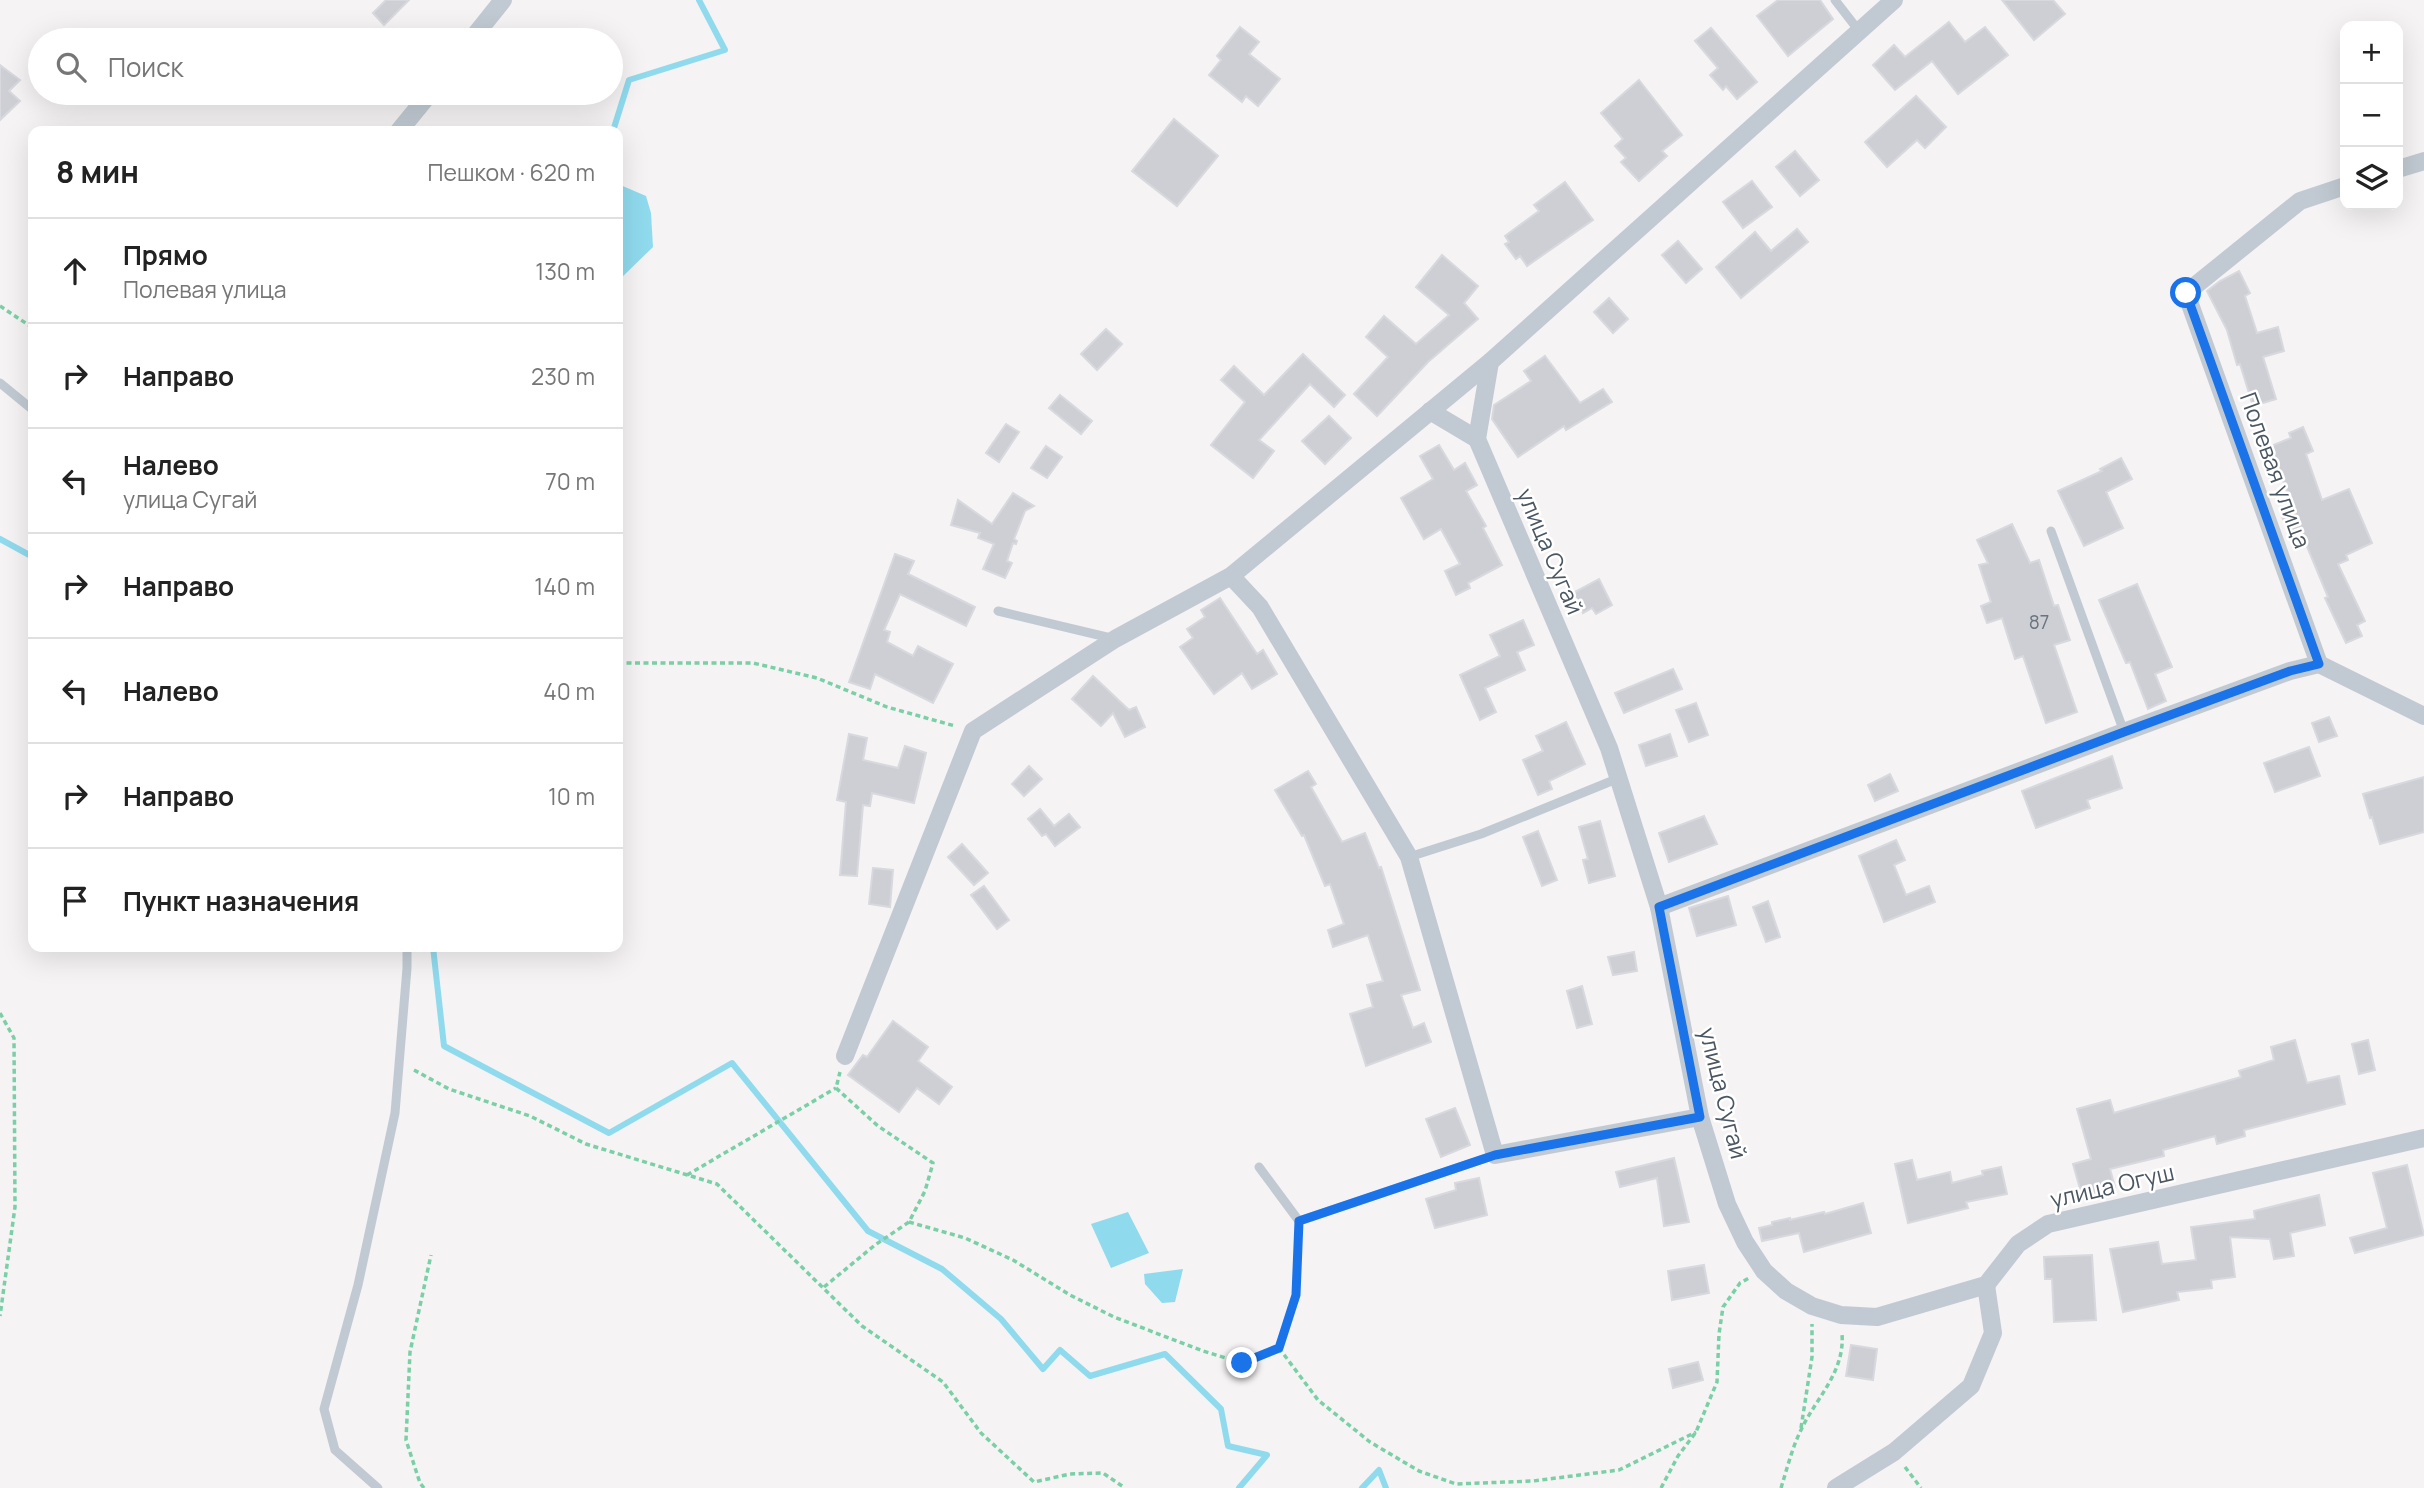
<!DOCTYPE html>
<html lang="ru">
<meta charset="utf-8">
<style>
:root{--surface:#fff;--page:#f6f6f6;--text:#222;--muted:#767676;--line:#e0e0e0}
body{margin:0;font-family:Manrope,sans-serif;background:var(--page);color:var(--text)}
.controls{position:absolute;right:21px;top:21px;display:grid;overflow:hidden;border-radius:14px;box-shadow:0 7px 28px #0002}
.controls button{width:63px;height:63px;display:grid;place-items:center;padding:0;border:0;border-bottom:2px solid var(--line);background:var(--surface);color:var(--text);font:35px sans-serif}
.stop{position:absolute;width:21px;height:21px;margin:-16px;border:5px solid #1a73e8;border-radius:50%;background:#fff}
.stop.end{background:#1a73e8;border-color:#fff;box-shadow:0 2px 7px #0008}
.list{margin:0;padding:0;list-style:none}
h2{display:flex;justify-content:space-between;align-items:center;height:91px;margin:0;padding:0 28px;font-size:30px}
h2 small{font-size:23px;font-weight:400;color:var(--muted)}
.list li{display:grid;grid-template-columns:46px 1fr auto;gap:21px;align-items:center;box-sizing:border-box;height:105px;padding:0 28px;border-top:2px solid var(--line)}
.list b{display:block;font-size:26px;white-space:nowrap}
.list p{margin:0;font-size:23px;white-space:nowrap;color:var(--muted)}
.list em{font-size:23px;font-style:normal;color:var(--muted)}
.icon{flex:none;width:38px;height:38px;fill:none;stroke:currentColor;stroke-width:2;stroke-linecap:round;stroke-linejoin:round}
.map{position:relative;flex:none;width:2424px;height:1488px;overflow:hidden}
.search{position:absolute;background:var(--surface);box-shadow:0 7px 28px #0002;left:28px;top:28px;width:595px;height:77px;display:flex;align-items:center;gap:18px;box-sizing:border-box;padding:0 24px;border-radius:38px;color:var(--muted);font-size:26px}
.panel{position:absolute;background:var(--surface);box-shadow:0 7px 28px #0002;left:28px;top:126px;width:595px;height:826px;border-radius:14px}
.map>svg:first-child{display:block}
</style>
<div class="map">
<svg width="2424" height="1488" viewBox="0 0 2424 1488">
<rect width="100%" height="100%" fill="#f5f3f3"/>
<g fill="#90daee">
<path d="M 618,184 L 646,196 L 651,213 L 653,247 L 618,281 Z"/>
<path d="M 1128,1212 L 1149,1253 L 1111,1268 L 1091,1224 Z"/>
<path d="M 1183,1269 L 1175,1302 L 1162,1303 L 1145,1284 L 1144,1274 Z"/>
</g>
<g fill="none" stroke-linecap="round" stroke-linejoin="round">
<g stroke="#90daee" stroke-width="6">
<path d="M 613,131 L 629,80 L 725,50 L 699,0"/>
<path d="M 0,539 L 33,557"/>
<path d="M 433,947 L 444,1046 L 609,1133 L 732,1063 L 868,1231 L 942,1269 L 1001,1319 L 1043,1369 L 1060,1350 L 1090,1376 L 1165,1354 L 1221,1409 L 1228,1446 L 1267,1455 L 1239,1488"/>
<path d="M 1362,1488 L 1379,1470 L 1386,1488"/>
</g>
</g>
<g fill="#cdcfd5" stroke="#d7d9de" stroke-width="2">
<path d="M 386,0 L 409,0 L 384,25 L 373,13 Z"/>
<path d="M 1778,0 L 1820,0 L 1833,19 L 1788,56 L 1757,16 Z"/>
<path d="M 2002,0 L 2053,0 L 2065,14 L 2034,40 Z"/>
<path d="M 1949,22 L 1965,42 L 1985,27 L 2008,55 L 1958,94 L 1932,61 L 1895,90 L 1873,65 L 1894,45 L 1905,57 Z"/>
<path d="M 1240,27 L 1259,42 L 1249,54 L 1280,79 L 1258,106 L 1246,96 L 1242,102 L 1209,75 L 1221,60 L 1217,56 Z"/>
<path d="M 1711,28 L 1757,82 L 1737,99 L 1726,86 L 1723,90 L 1710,75 L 1718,68 L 1695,41 Z"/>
<path d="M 0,65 L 20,80 L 9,91 L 20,101 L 0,120 Z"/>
<path d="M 1639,80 L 1682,135 L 1662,151 L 1667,156 L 1639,181 L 1621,162 L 1626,158 L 1615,146 L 1623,139 L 1601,113 Z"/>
<path d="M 1916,96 L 1946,127 L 1925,148 L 1917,140 L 1887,167 L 1865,142 Z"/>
<path d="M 1174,119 L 1218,156 L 1177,206 L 1132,171 Z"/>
<path d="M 1795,151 L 1819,180 L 1800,196 L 1776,167 Z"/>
<path d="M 1752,181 L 1772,207 L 1743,228 L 1723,202 Z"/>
<path d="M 1565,182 L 1593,220 L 1527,266 L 1520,256 L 1516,259 L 1505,244 L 1509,242 L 1505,236 L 1539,211 L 1534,205 Z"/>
<path d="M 1797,229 L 1808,242 L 1741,298 L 1716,267 L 1755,232 L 1771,251 Z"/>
<path d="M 1678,241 L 1702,269 L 1686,283 L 1662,255 Z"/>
<path d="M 1442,255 L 1478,286 L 1464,303 L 1478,319 L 1428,362 L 1377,416 L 1354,394 L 1388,357 L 1366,337 L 1384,316 L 1416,344 L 1449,315 L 1416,287 Z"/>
<path d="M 2239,271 L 2250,293 L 2245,296 L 2257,333 L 2278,327 L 2284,351 L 2263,357 L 2276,399 L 2253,406 L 2240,364 L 2237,365 L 2227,330 L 2207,291 L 2220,281 Z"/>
<path d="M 1609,298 L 1628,319 L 1613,333 L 1594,312 Z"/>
<path d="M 1106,329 L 1122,344 L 1097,370 L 1081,354 Z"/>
<path d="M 1303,354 L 1345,395 L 1334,407 L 1310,384 L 1259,440 L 1274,451 L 1253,478 L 1211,445 L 1245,402 L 1221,380 L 1234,366 L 1264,395 Z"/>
<path d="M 1545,356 L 1580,403 L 1603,389 L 1612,402 L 1566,430 L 1564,426 L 1518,457 L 1492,419 L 1494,405 L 1531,381 L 1524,371 Z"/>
<path d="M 1060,395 L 1092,421 L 1081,434 L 1049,408 Z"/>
<path d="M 1329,416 L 1351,438 L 1325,464 L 1302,441 Z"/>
<path d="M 1006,424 L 1019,432 L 999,462 L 986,453 Z"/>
<path d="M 2303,427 L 2313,451 L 2306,454 L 2322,500 L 2349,489 L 2372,543 L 2346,555 L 2348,560 L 2338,564 L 2365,621 L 2357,625 L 2362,636 L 2346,643 L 2325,598 L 2328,597 L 2301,532 L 2291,536 L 2282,517 L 2294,512 L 2271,446 L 2291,438 L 2289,433 Z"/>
<path d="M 1439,445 L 1454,470 L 1465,463 L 1477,485 L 1466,491 L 1486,526 L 1483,528 L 1502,565 L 1468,583 L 1470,588 L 1456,595 L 1445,571 L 1460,564 L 1441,529 L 1424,539 L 1401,498 L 1433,479 L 1420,456 Z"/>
<path d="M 1046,446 L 1062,457 L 1047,478 L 1031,468 Z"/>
<path d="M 2121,458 L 2132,479 L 2106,492 L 2123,528 L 2084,546 L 2058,491 L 2102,471 L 2100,469 Z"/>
<path d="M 1013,493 L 1034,506 L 1025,511 L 1014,539 L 1017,541 L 1016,544 L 1013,543 L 1007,561 L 1012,563 L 1005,578 L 983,569 L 994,544 L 978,538 L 980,533 L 951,525 L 958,500 L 992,524 Z"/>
<path d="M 2012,524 L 2030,563 L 2039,560 L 2054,606 L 2058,605 L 2070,640 L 2054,645 L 2077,712 L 2046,723 L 2023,656 L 2015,659 L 2002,618 L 1987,623 L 1981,606 L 1991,602 L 1979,565 L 1988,563 L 1977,540 Z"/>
<path d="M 895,554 L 914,561 L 908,574 L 975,607 L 966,626 L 900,594 L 884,630 L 890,632 L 887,642 L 913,656 L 918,646 L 953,664 L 933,703 L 875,674 L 870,689 L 849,682 Z"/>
<path d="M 1599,579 L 1612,605 L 1596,614 L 1592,608 L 1583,613 L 1573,593 Z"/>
<path d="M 2137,584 L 2172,667 L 2155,674 L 2166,701 L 2148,709 L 2130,662 L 2126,663 L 2099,600 Z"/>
<path d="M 1220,598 L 1257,654 L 1263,650 L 1277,674 L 1252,689 L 1242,673 L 1214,694 L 1180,647 L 1193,638 L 1187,629 L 1205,617 L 1201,610 Z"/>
<path d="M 1523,620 L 1534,645 L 1517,652 L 1525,670 L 1485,688 L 1496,712 L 1480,720 L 1460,675 L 1500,656 L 1490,635 Z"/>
<path d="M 1673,669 L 1682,689 L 1624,713 L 1615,693 Z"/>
<path d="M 1093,676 L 1129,710 L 1136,707 L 1145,727 L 1125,737 L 1113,713 L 1101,726 L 1072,699 Z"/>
<path d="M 1696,703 L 1708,735 L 1689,742 L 1676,710 Z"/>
<path d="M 2329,717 L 2337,736 L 2319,742 L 2312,723 Z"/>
<path d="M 1566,722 L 1585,764 L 1549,781 L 1552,789 L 1538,795 L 1523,760 L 1543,751 L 1536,736 Z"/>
<path d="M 849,734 L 867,738 L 863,760 L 898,768 L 905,746 L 926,753 L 914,803 L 872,793 L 870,806 L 863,805 L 857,876 L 840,875 L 846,802 L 837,800 Z"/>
<path d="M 1670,734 L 1677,756 L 1646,766 L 1639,745 Z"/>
<path d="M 2309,747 L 2320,776 L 2275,792 L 2264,763 Z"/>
<path d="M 2112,756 L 2122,788 L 2087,800 L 2090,808 L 2036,828 L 2022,791 Z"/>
<path d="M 1029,766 L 1042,779 L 1024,796 L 1012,784 Z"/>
<path d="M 1308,771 L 1316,784 L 1311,787 L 1342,842 L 1365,833 L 1379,868 L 1381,867 L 1420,990 L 1401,995 L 1413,1028 L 1424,1023 L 1431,1042 L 1366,1066 L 1350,1014 L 1373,1007 L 1367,985 L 1383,981 L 1368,935 L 1333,947 L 1328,930 L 1344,924 L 1330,884 L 1325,886 L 1304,835 L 1302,836 L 1275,790 Z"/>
<path d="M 1890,774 L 1898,791 L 1875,801 L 1868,785 Z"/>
<path d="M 2424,777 L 2424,832 L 2380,844 L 2372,817 L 2370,818 L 2363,794 Z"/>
<path d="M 1040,809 L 1054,826 L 1069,814 L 1080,827 L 1055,846 L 1046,834 L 1042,836 L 1028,819 Z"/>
<path d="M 1704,816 L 1717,844 L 1669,862 L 1659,833 Z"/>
<path d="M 1600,821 L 1615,876 L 1589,883 L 1583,860 L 1588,859 L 1579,827 Z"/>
<path d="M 1538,831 L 1557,880 L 1542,886 L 1523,837 Z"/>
<path d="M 1896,840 L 1905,860 L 1894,865 L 1906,895 L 1929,886 L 1935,902 L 1884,922 L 1859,856 Z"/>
<path d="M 962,844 L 988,873 L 974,885 L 948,857 Z"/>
<path d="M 873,868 L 893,870 L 890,907 L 869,904 Z"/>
<path d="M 984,886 L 1009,920 L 997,929 L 971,895 Z"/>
<path d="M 1728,896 L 1736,925 L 1697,936 L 1689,908 Z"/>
<path d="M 1768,901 L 1780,937 L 1766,942 L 1753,907 Z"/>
<path d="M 1634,952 L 1637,971 L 1613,975 L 1608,957 Z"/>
<path d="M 1582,986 L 1592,1024 L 1577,1028 L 1567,991 Z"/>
<path d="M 893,1021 L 928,1047 L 918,1061 L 952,1087 L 939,1104 L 917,1088 L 899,1112 L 848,1075 L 863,1055 L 867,1057 Z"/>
<path d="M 2295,1040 L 2307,1083 L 2339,1076 L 2345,1104 L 2244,1130 L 2245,1136 L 2217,1144 L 2215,1136 L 2163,1150 L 2164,1156 L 2110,1169 L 2115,1187 L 2082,1196 L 2073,1164 L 2091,1159 L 2077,1109 L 2110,1100 L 2114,1113 L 2241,1077 L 2239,1071 L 2274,1060 L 2271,1047 Z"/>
<path d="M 2368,1040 L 2375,1070 L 2359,1074 L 2352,1044 Z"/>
<path d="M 1455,1108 L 1470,1145 L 1441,1157 L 1426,1119 Z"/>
<path d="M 1674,1158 L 1689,1222 L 1664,1226 L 1657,1178 L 1620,1187 L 1616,1172 Z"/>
<path d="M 1912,1160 L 1917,1180 L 1950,1172 L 1952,1183 L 1983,1175 L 1982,1171 L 2001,1167 L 2007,1194 L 1966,1202 L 1968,1208 L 1908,1223 L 1895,1164 Z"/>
<path d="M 2407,1165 L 2424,1235 L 2355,1253 L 2350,1238 L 2387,1228 L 2373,1173 Z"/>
<path d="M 1479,1178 L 1487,1215 L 1435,1228 L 1426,1199 L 1456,1190 L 1455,1183 Z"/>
<path d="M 2319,1195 L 2325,1225 L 2290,1233 L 2294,1256 L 2274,1259 L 2270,1239 L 2230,1237 L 2235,1277 L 2211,1280 L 2212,1288 L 2177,1292 L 2179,1300 L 2123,1312 L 2110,1249 L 2158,1242 L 2162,1264 L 2196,1260 L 2191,1227 L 2255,1219 L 2254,1211 Z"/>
<path d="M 1863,1203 L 1871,1233 L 1804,1252 L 1799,1233 L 1762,1241 L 1759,1228 L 1772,1225 L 1772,1222 L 1790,1218 L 1790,1220 L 1824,1212 L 1825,1214 Z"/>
<path d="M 2092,1255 L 2096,1320 L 2054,1322 L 2052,1279 L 2045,1279 L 2044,1257 Z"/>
<path d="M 1704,1265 L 1709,1293 L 1672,1300 L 1668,1271 Z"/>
<path d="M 1851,1345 L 1877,1349 L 1873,1380 L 1846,1376 Z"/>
<path d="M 1698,1362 L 1703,1380 L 1673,1388 L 1669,1369 Z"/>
</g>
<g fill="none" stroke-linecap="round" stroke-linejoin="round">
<g stroke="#7ad0a6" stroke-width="3.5" stroke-dasharray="5 3.5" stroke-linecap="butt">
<path d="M 0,306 L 33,328"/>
<path d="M 618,663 L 753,663 L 817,678 L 887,707 L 955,726"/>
<path d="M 0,1013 L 14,1038 L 15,1207 L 0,1316"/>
<path d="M 414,1070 L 449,1089 L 530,1116 L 586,1144 L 717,1184 L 862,1326 L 943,1382 L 981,1433 L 1034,1482 L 1070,1474 L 1103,1473 L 1125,1488"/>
<path d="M 687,1175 L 836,1088"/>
<path d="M 909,1222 L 965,1238 L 1013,1260 L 1070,1295 L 1114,1317 L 1203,1351 L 1242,1363 L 1279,1348 L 1296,1295 L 1299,1234"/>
<path d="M 824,1287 L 875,1245 L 909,1222 L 925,1191 L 933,1163 L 878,1126 L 836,1088 L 840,1072"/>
<path d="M 1279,1348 L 1318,1400 L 1370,1442 L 1419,1471 L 1456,1484 L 1533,1481 L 1619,1470 L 1696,1432"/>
<path d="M 1801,1428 L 1812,1357 L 1812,1324"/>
<path d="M 1905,1467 L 1921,1488"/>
<path d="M 424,1488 L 420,1483 L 406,1440 L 410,1352 L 431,1255"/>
<path d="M 1661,1488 L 1678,1456 L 1696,1432 L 1717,1382 L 1719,1334 L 1723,1307 L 1740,1283 L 1749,1278"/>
<path d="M 1781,1488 C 1787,1469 1792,1448 1801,1430 C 1816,1398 1845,1372 1842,1334"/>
</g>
<g stroke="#c1cad2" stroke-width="9">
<path d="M 1835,0 L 1859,31"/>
<path d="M 0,383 L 33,410"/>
<path d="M 2051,531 L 2124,732"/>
<path d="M 998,611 L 1115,639"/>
<path d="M 1409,857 L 1481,834 L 1619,778"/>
<path d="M 1259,1167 L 1299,1221 L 1495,1155"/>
<path d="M 378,1488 L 335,1450 L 324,1409 L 358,1285 L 395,1113 L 407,968 L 407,947"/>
</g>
<g stroke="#c1cad2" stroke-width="18">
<path d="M 471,40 L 503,0"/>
<path d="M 399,131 L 430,93"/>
<path d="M 2398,169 L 2424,161"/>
<path d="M 1490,362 L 1477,439 L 1609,748 L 1659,907 L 1700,1117 L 1727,1204 L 1745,1242 L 1764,1271 L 1786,1291 L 1812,1306 L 1841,1315 L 1877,1317 L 1986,1285 L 2018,1244 L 2048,1224 L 2424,1138"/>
<path d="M 1430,411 L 1477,439"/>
<path d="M 1231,576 L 1260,607 L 1409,857 L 1495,1155 L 1700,1117"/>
<path d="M 2319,664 L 2186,293 L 2300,201 L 2345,186"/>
<path d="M 2319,664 L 2424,716"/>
<path d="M 1659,907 L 2124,732 L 2290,671 L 2319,664"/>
<path d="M 845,1056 L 973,731 L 1115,639 L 1231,576 L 1490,362 L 1894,0"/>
<path d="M 1836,1488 L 1894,1452 L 1971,1386 L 1993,1333 L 1986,1285"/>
</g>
</g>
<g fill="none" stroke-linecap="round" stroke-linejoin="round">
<path stroke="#1a73e8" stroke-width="9" d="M 1242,1363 L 1279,1348 L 1296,1295 L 1299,1221 L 1495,1155 L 1700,1117 L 1659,907 L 2124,732 L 2290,671 L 2319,664 L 2186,293"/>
</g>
<g text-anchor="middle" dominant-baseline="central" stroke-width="5" stroke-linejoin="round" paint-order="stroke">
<g font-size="19" fill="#6b747e">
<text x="2039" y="622">87</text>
</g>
<g font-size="23" fill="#4a5661" stroke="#fff">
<text transform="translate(2276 470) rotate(70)">Полевая улица</text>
<text transform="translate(1551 551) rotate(67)">улица Сугай</text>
<text transform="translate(1724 1093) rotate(76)">улица Сугай</text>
<text transform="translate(2112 1185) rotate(-13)">улица Огуш</text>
</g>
</g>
</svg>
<div class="controls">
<button>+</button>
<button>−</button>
<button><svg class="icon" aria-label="layers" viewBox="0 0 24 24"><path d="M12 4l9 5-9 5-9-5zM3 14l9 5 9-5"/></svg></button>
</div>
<div class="stop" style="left:2186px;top:293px"></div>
<div class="stop end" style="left:1242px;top:1363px"></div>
<div class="search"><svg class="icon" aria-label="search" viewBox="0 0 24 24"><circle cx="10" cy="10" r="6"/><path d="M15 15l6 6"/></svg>Поиск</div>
<section class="panel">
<h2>8 мин<small>Пешком · 620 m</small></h2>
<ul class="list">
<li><svg class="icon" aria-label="ahead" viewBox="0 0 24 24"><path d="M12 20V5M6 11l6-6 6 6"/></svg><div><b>Прямо</b><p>Полевая улица</p></div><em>130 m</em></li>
<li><svg class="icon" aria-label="right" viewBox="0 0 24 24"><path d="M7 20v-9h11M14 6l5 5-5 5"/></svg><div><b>Направо</b></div><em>230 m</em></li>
<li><svg class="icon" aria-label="left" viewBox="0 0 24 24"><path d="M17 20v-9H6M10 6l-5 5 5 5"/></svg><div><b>Налево</b><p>улица Сугай</p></div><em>70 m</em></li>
<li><svg class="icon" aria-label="right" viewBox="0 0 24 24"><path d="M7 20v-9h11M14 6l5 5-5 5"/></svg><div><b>Направо</b></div><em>140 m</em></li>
<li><svg class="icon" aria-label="left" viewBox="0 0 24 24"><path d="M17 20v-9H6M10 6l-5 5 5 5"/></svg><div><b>Налево</b></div><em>40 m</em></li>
<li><svg class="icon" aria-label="right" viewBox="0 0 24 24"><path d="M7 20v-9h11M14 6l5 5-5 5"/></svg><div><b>Направо</b></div><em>10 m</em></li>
<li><svg class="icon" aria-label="arrive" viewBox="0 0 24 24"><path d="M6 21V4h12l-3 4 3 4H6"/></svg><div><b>Пункт назначения</b></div></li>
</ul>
</section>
</div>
